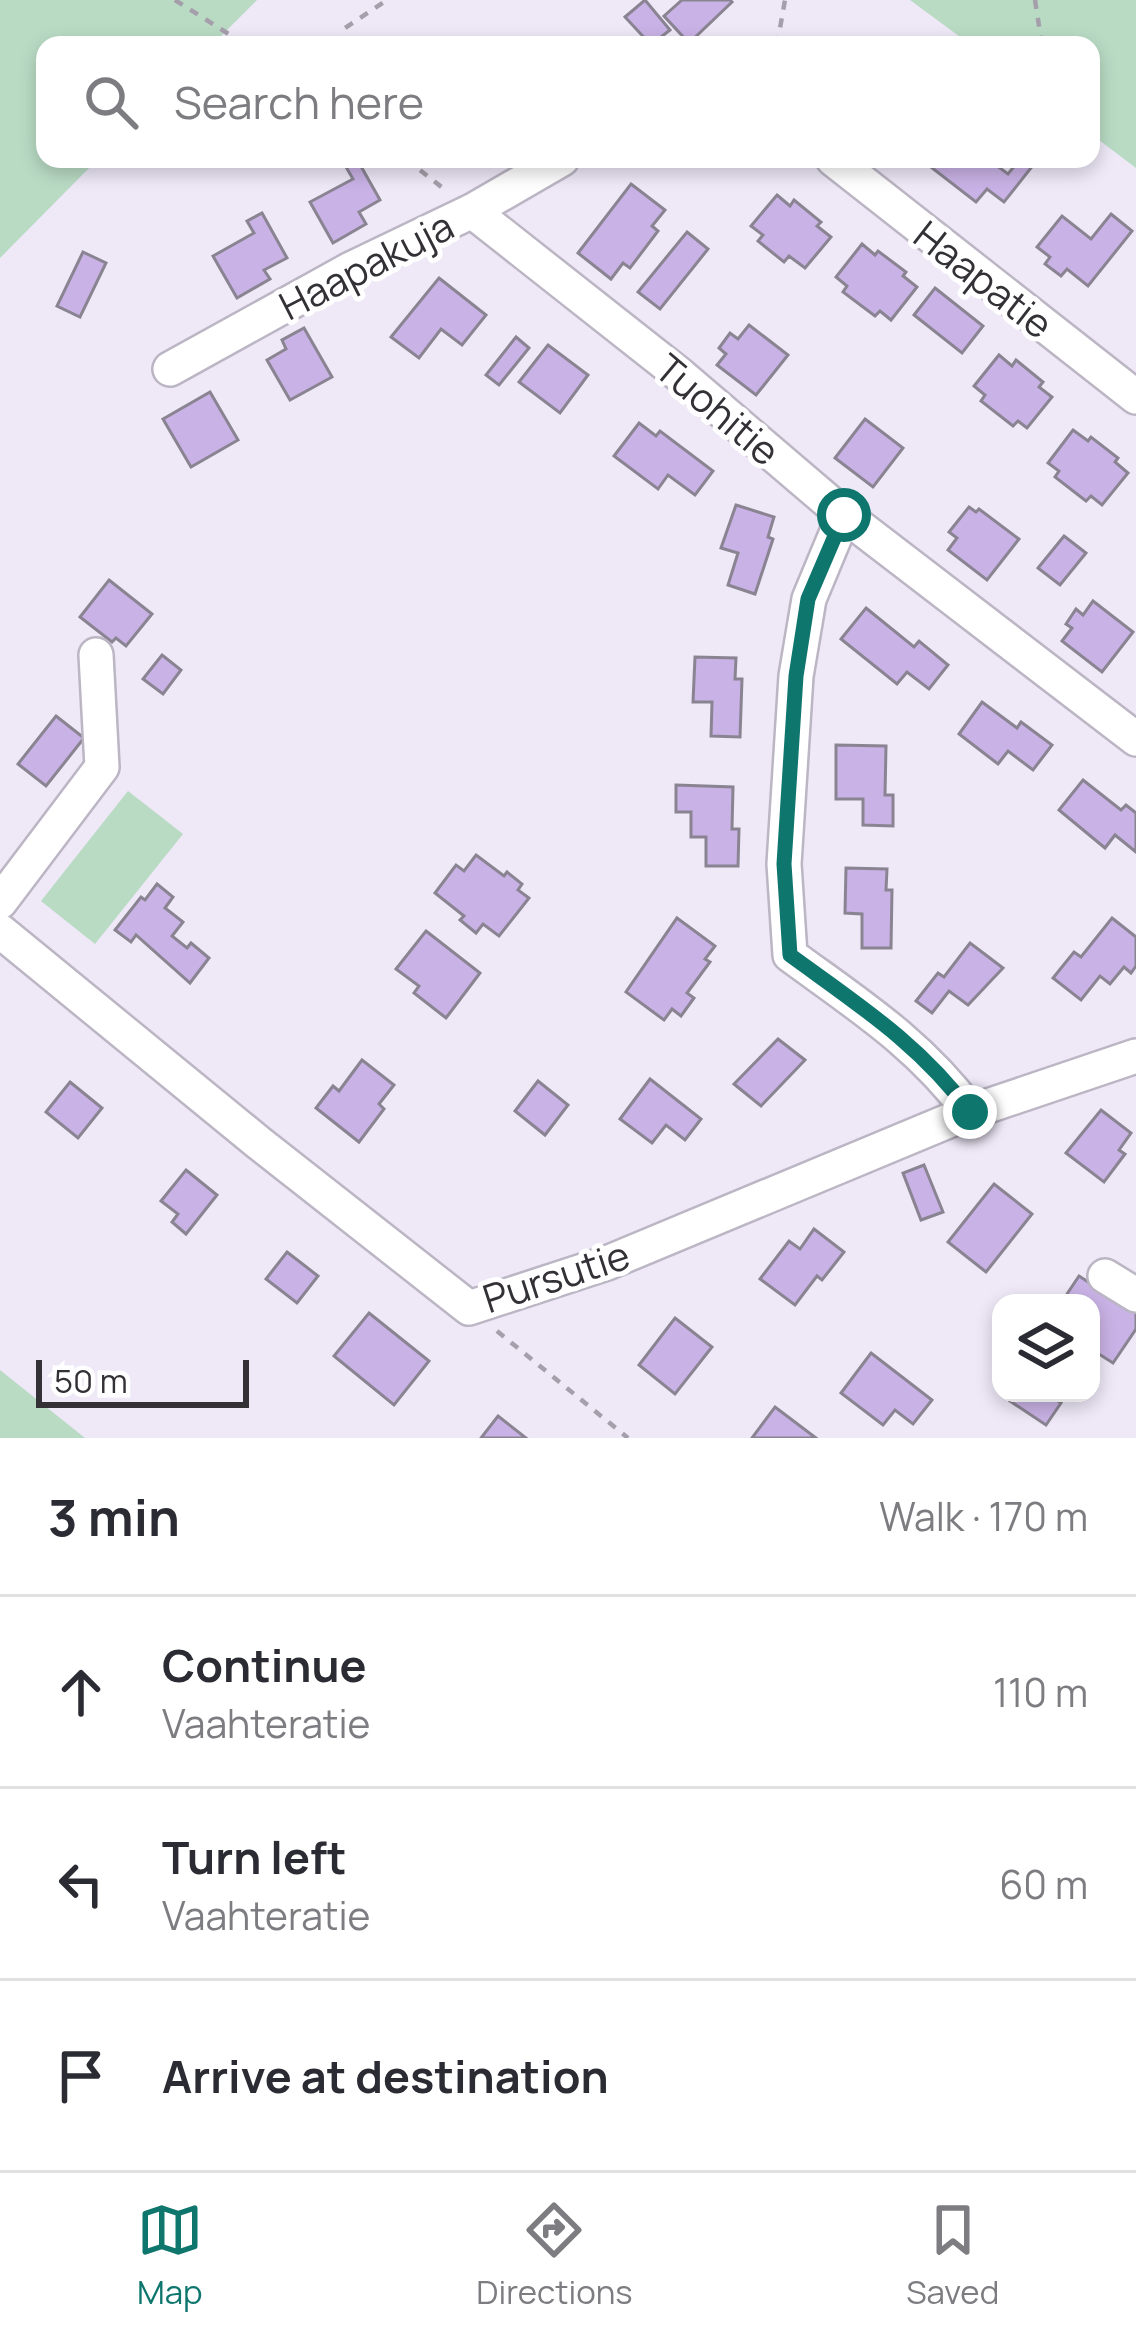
<!DOCTYPE html>
<meta charset="utf-8">
<style>
:root{--surface:#fff;--page:#f2f2f3;--text:#2b2b33;--muted:#7c7c81;--line:#e1e1e2;--accent:#0f766e}
body{margin:0;font-family:Manrope,sans-serif;background:var(--page);color:var(--text)}
.controls{position:absolute;right:36px;bottom:36px;display:grid;overflow:hidden;border-radius:24px;box-shadow:0 6px 18px #0003}
.controls button{width:108px;height:108px;display:grid;place-items:center;padding:0;border:0;border-bottom:3px solid var(--line);background:var(--surface);color:var(--text);font:60px sans-serif}
.scale{position:absolute;left:36px;bottom:30px;width:213px;box-sizing:border-box;padding-left:12px;border:6px solid #333036;border-top:0;font-size:33px;line-height:42px;white-space:nowrap;color:#333036;-webkit-text-stroke:9px #fff;paint-order:stroke}
.stop{position:absolute;width:36px;height:36px;margin:-27px;border:9px solid #0f766e;border-radius:50%;background:#fff}
.stop.end{background:#0f766e;border-color:#fff;box-shadow:0 3px 12px #0008}
.list{margin:0;padding:0;list-style:none}
h2{display:flex;justify-content:space-between;align-items:center;height:156px;margin:0;padding:0 48px;font-size:51px}
h2 small{font-size:39px;font-weight:400;color:var(--muted)}
.list li{display:grid;grid-template-columns:78px 1fr auto;gap:36px;align-items:center;box-sizing:border-box;height:192px;padding:0 48px;border-top:3px solid var(--line)}
.list b{display:block;font-size:45px;white-space:nowrap}
.list p{margin:0;font-size:39px;white-space:nowrap;color:var(--muted)}
.list em{font-size:39px;font-style:normal;color:var(--muted)}
.icon{flex:none;width:66px;height:66px;fill:none;stroke:currentColor;stroke-width:2;stroke-linecap:round;stroke-linejoin:round}
.map{position:relative;flex:none;width:1136px;height:1438px;overflow:hidden}
.search{position:absolute;background:var(--surface);box-shadow:0 6px 18px #0003;left:36px;right:36px;top:36px;height:132px;display:flex;align-items:center;gap:30px;box-sizing:border-box;padding:0 42px;border-radius:24px;color:var(--muted);font-size:45px}
.sheet{height:732px;background:var(--surface)}
nav{display:flex;justify-content:space-around;align-items:center;box-sizing:border-box;height:168px;border-top:3px solid var(--line);background:var(--surface);font-size:33px;color:var(--muted)}
nav a{display:grid;justify-items:center;gap:6px}
nav .on{color:var(--accent)}
.map>svg:first-child{display:block}
</style>
<div class="map">
<svg width="1136" height="1438" viewBox="0 0 1136 1438">
<rect width="100%" height="100%" fill="#eee8f7"/>
<g fill="#b9dbc4">
<path d="M 0,0 L 257,0 L 212,45 L 45,45 L 45,159 L 98,159 L 0,258 Z"/>
<path d="M 910,0 L 1136,0 L 1136,168 L 1091,134 L 1091,45 L 971,45 Z"/>
<path d="M 128,791 L 183,834 L 95,944 L 41,901 Z"/>
<path d="M 0,1370 L 85,1438 L 0,1438 Z"/>
</g>
<g fill="#c9b2e5" stroke="#8a8492" stroke-width="3">
<path d="M 645,0 L 670,30 L 651,45 L 625,17 Z"/>
<path d="M 682,0 L 730,0 L 732,2 L 689,43 L 664,16 Z"/>
<path d="M 931,159 L 988,159 L 1008,174 L 1020,159 L 1038,159 L 1004,202 L 987,189 L 976,202 L 927,164 Z"/>
<path d="M 358,161 L 380,200 L 359,212 L 366,224 L 333,243 L 310,202 L 353,179 L 346,167 Z"/>
<path d="M 631,184 L 665,210 L 652,226 L 658,231 L 630,268 L 623,263 L 611,279 L 578,253 Z"/>
<path d="M 777,195 L 790,206 L 794,200 L 821,222 L 817,226 L 831,237 L 805,268 L 789,256 L 784,262 L 758,241 L 763,235 L 751,226 Z"/>
<path d="M 262,213 L 287,258 L 264,270 L 270,279 L 237,298 L 213,256 L 254,233 L 247,221 Z"/>
<path d="M 1111,214 L 1132,231 L 1088,286 L 1067,269 L 1061,276 L 1045,264 L 1050,257 L 1037,247 L 1062,216 L 1091,239 Z"/>
<path d="M 687,232 L 708,249 L 660,309 L 638,292 Z"/>
<path d="M 862,244 L 875,255 L 878,251 L 906,272 L 903,276 L 917,287 L 891,320 L 880,311 L 875,316 L 843,292 L 847,286 L 836,277 Z"/>
<path d="M 83,252 L 106,263 L 80,317 L 57,306 Z"/>
<path d="M 439,278 L 486,315 L 462,345 L 441,329 L 419,358 L 391,337 Z"/>
<path d="M 935,288 L 983,326 L 962,353 L 914,315 Z"/>
<path d="M 749,325 L 788,355 L 756,395 L 717,365 L 726,354 L 719,348 L 730,333 L 738,339 Z"/>
<path d="M 304,328 L 332,377 L 290,400 L 267,360 L 286,349 L 282,340 Z"/>
<path d="M 516,337 L 529,348 L 499,385 L 486,375 Z"/>
<path d="M 548,345 L 588,375 L 560,413 L 519,382 Z"/>
<path d="M 999,355 L 1012,366 L 1016,360 L 1043,382 L 1039,387 L 1052,397 L 1027,428 L 1018,421 L 1013,426 L 981,401 L 985,395 L 974,386 Z"/>
<path d="M 210,392 L 238,440 L 191,467 L 163,419 Z"/>
<path d="M 865,419 L 903,448 L 873,487 L 835,458 Z"/>
<path d="M 639,423 L 656,436 L 660,431 L 713,471 L 695,495 L 668,475 L 658,489 L 614,456 Z"/>
<path d="M 1073,430 L 1088,441 L 1091,437 L 1118,458 L 1115,462 L 1128,473 L 1102,505 L 1091,496 L 1086,501 L 1055,477 L 1059,471 L 1048,463 Z"/>
<path d="M 736,505 L 774,517 L 768,537 L 773,539 L 755,594 L 728,585 L 738,553 L 721,548 Z"/>
<path d="M 969,507 L 976,512 L 979,509 L 1019,539 L 987,580 L 948,550 L 957,538 L 949,532 Z"/>
<path d="M 1064,536 L 1086,553 L 1060,585 L 1038,568 Z"/>
<path d="M 109,580 L 152,614 L 126,646 L 116,638 L 112,642 L 80,617 Z"/>
<path d="M 1093,601 L 1133,632 L 1102,672 L 1062,641 L 1072,628 L 1066,624 L 1076,609 L 1083,615 Z"/>
<path d="M 866,608 L 914,647 L 919,641 L 948,665 L 929,689 L 907,672 L 897,684 L 841,639 Z"/>
<path d="M 162,655 L 181,670 L 163,694 L 143,679 Z"/>
<path d="M 695,657 L 736,658 L 735,679 L 742,679 L 740,737 L 711,736 L 712,702 L 693,702 Z"/>
<path d="M 982,702 L 1017,728 L 1021,722 L 1052,745 L 1033,770 L 1008,751 L 998,764 L 959,734 Z"/>
<path d="M 56,716 L 84,738 L 46,786 L 18,764 Z"/>
<path d="M 836,745 L 886,746 L 885,795 L 893,795 L 893,826 L 863,825 L 863,799 L 836,799 Z"/>
<path d="M 1083,780 L 1121,810 L 1126,805 L 1136,813 L 1136,852 L 1115,835 L 1105,848 L 1059,810 Z"/>
<path d="M 676,785 L 733,787 L 732,829 L 739,829 L 738,866 L 706,866 L 706,837 L 691,837 L 691,812 L 676,812 Z"/>
<path d="M 476,855 L 504,876 L 507,872 L 522,884 L 518,890 L 529,898 L 499,936 L 483,924 L 476,933 L 460,920 L 464,916 L 435,893 L 456,865 L 464,871 Z"/>
<path d="M 846,868 L 887,869 L 886,890 L 892,890 L 891,948 L 862,948 L 862,914 L 845,913 Z"/>
<path d="M 157,884 L 173,897 L 165,908 L 183,922 L 172,936 L 187,948 L 191,943 L 209,958 L 190,983 L 136,935 L 131,942 L 115,930 L 141,897 L 145,900 Z"/>
<path d="M 677,918 L 715,946 L 705,959 L 710,962 L 687,993 L 694,998 L 681,1016 L 672,1009 L 664,1020 L 626,992 Z"/>
<path d="M 1112,918 L 1136,937 L 1136,966 L 1131,973 L 1124,967 L 1110,984 L 1100,976 L 1081,1000 L 1053,978 L 1074,952 L 1081,957 Z"/>
<path d="M 426,931 L 480,973 L 446,1018 L 414,993 L 419,986 L 396,969 Z"/>
<path d="M 970,943 L 1003,968 L 968,1005 L 949,991 L 932,1013 L 916,1001 L 938,973 L 944,977 Z"/>
<path d="M 778,1039 L 805,1060 L 761,1106 L 734,1084 Z"/>
<path d="M 362,1060 L 394,1085 L 379,1104 L 384,1109 L 359,1142 L 316,1108 L 333,1086 L 339,1091 Z"/>
<path d="M 650,1079 L 701,1119 L 685,1140 L 666,1125 L 652,1143 L 620,1119 Z"/>
<path d="M 538,1081 L 568,1105 L 545,1135 L 515,1111 Z"/>
<path d="M 70,1082 L 102,1108 L 78,1138 L 46,1112 Z"/>
<path d="M 1101,1110 L 1131,1133 L 1119,1150 L 1125,1154 L 1104,1182 L 1066,1153 Z"/>
<path d="M 924,1165 L 943,1212 L 921,1220 L 903,1173 Z"/>
<path d="M 186,1170 L 217,1195 L 186,1234 L 172,1222 L 178,1214 L 161,1201 Z"/>
<path d="M 994,1184 L 1032,1214 L 986,1272 L 948,1242 Z"/>
<path d="M 814,1229 L 844,1252 L 822,1280 L 817,1276 L 795,1305 L 760,1279 L 789,1241 L 800,1249 Z"/>
<path d="M 287,1252 L 318,1276 L 297,1303 L 266,1279 Z"/>
<path d="M 1079,1276 L 1136,1313 L 1136,1329 L 1113,1363 L 1091,1349 L 1091,1303 L 1061,1303 Z"/>
<path d="M 369,1313 L 429,1361 L 394,1405 L 334,1356 Z"/>
<path d="M 675,1318 L 712,1347 L 675,1394 L 639,1365 Z"/>
<path d="M 871,1353 L 932,1400 L 913,1424 L 895,1410 L 883,1425 L 841,1393 Z"/>
<path d="M 1015,1393 L 1046,1393 L 1061,1403 L 1046,1425 L 1010,1401 Z"/>
<path d="M 775,1407 L 816,1438 L 752,1438 Z"/>
<path d="M 498,1416 L 526,1438 L 481,1438 Z"/>
</g>
<g fill="none" stroke-linecap="round" stroke-linejoin="round">
<defs>
<g id="minor">
<path d="M 833,159 L 1136,397"/>
<path d="M 472,211 L 680,375 L 844,515 L 1136,739"/>
<path d="M 170,369 L 349,270 L 472,211 L 562,159"/>
<path d="M 844,515 L 809,599 L 796,676 L 784,864 L 790,955 C 857,1004 920,1044 970,1112"/>
<path d="M 0,902 L 102,767 L 96,655"/>
<path d="M 0,931 L 259,1143 L 469,1308 L 607,1263 L 970,1112 L 1136,1056"/>
<path d="M 1105,1276 L 1136,1295"/>
</g>
</defs>
<use href="#minor" stroke="#bbb5c4" stroke-width="38"/>
<g stroke="#a49faa" stroke-width="4.5" stroke-dasharray="9 9" stroke-linecap="butt">
<path d="M 175,0 L 246,45"/>
<path d="M 1035,0 L 1042,45"/>
<path d="M 340,45 L 345,28 L 387,0"/>
<path d="M 777,45 L 785,0"/>
<path d="M 406,159 L 444,189"/>
<path d="M 497,1331 L 628,1438"/>
</g>
<use href="#minor" stroke="#fff" stroke-width="33"/>
</g>
<g fill="none" stroke-linecap="round" stroke-linejoin="round">
<path stroke="#0f766e" stroke-width="15" d="M 844,515 L 808,599 L 796,676 L 784,864 L 790,955 C 857,1004 920,1044 970,1112"/>
</g>
<g text-anchor="middle" dominant-baseline="central" stroke-width="10" stroke-linejoin="round" paint-order="stroke">
<g font-size="39" fill="#333036" stroke="#fff">
<text transform="translate(366 265) rotate(-27)">Haapakuja</text>
<text transform="translate(984 279) rotate(38)">Haapatie</text>
<text transform="translate(718 409) rotate(40)">Tuohitie</text>
<text transform="translate(556 1276) rotate(-18)">Pursutie</text>
</g>
</g>
</svg>
<div class="controls">
<button><svg class="icon" aria-label="layers" viewBox="0 0 24 24"><path d="M12 4l9 5-9 5-9-5zM3 14l9 5 9-5"/></svg></button>
</div>
<div class="scale">50 m</div>
<div class="stop" style="left:844px;top:515px"></div>
<div class="stop end" style="left:970px;top:1112px"></div>
<div class="search"><svg class="icon" aria-label="search" viewBox="0 0 24 24"><circle cx="10" cy="10" r="6"/><path d="M15 15l6 6"/></svg>Search here</div>
</div>
<section class="sheet">
<h2>3 min<small>Walk · 170 m</small></h2>
<ul class="list">
<li><svg class="icon" aria-label="ahead" viewBox="0 0 24 24"><path d="M12 20V5M6 11l6-6 6 6"/></svg><div><b>Continue</b><p>Vaahteratie</p></div><em>110 m</em></li>
<li><svg class="icon" aria-label="left" viewBox="0 0 24 24"><path d="M17 20v-9H6M10 6l-5 5 5 5"/></svg><div><b>Turn left</b><p>Vaahteratie</p></div><em>60 m</em></li>
<li><svg class="icon" aria-label="arrive" viewBox="0 0 24 24"><path d="M6 21V4h12l-3 4 3 4H6"/></svg><div><b>Arrive at destination</b></div></li>
</ul>
</section>
<nav>
<a class="on"><svg class="icon" aria-label="map" viewBox="0 0 24 24"><path d="M3 6l6-2 6 2 6-2v14l-6 2-6-2-6 2zM9 4v14M15 6v14"/></svg>Map</a>
<a><svg class="icon" aria-label="directions" viewBox="0 0 24 24"><path d="M12 3l9 9-9 9-9-9zM9 14v-3h6M13 9l2 2-2 2"/></svg>Directions</a>
<a><svg class="icon" aria-label="saved" viewBox="0 0 24 24"><path d="M7 4h10v16l-5-4-5 4z"/></svg>Saved</a>
</nav>
